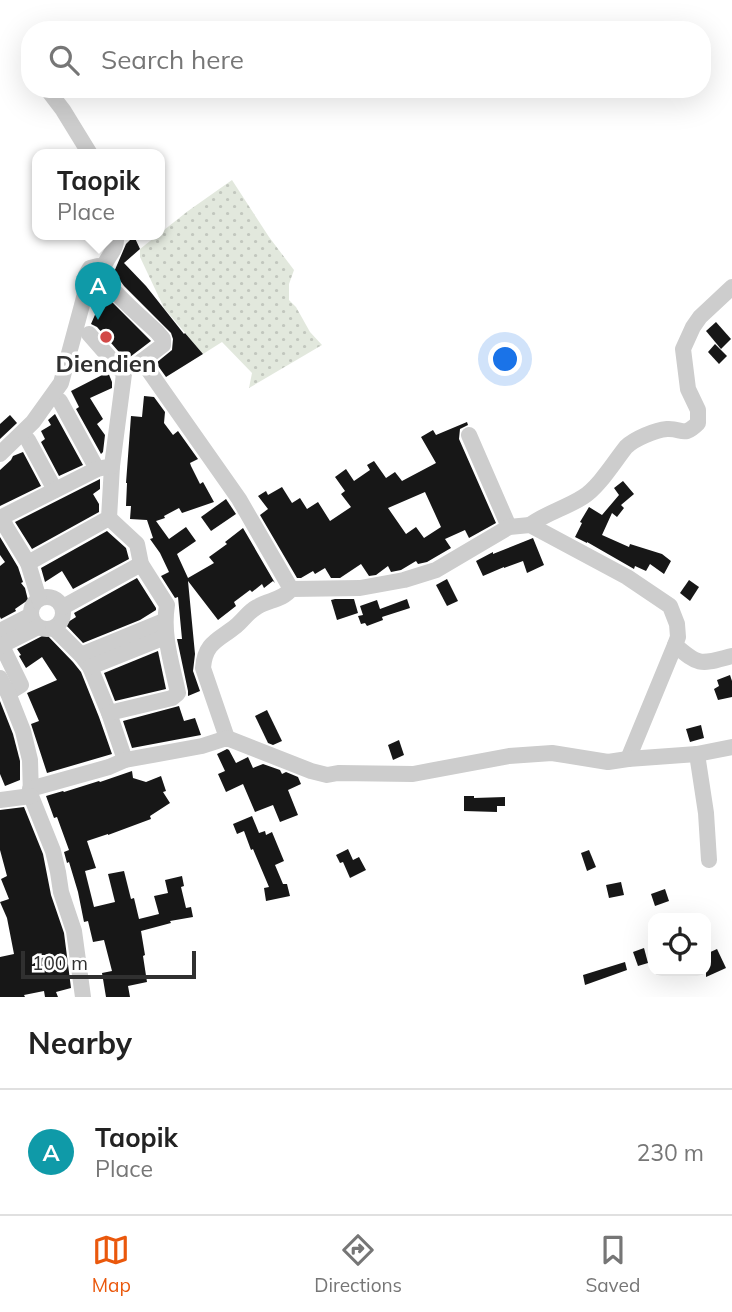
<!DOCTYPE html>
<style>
:root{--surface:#fff;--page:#f2f2f2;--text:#222;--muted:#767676;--line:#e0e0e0;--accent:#ea580c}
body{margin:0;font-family:Mulish,sans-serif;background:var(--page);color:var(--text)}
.controls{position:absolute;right:21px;bottom:21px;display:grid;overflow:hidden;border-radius:14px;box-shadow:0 7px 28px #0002}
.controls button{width:63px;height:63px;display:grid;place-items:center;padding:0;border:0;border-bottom:2px solid var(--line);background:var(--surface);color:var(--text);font:35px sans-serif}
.scale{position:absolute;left:21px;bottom:18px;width:175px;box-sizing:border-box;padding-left:7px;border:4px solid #303030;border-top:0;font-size:19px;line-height:24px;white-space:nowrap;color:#303030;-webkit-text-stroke:5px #fff;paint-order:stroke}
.you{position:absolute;left:506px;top:360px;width:24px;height:24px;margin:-18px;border:5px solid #fff;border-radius:50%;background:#1a73e8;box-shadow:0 0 0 10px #1a73e833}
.badge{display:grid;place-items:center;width:46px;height:46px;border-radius:50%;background:var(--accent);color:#fff;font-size:23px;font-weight:700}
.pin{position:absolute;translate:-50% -58px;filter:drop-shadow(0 2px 4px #0008)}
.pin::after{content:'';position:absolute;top:37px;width:24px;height:21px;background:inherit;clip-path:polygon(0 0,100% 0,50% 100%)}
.popup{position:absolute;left:32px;top:149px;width:133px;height:91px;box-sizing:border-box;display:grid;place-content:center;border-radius:14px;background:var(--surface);filter:drop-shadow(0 2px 5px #0005);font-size:23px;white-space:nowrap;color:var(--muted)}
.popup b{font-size:26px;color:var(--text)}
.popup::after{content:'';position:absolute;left:50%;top:100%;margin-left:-14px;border:14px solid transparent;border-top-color:var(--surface)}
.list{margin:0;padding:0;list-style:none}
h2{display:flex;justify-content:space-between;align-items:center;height:91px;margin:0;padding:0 28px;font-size:30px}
h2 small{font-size:23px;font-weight:400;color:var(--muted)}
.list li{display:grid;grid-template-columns:46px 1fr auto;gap:21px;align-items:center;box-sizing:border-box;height:126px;padding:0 28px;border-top:2px solid var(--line)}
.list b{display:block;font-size:26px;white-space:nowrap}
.list p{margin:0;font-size:23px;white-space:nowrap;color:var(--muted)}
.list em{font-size:23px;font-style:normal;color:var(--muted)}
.icon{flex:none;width:38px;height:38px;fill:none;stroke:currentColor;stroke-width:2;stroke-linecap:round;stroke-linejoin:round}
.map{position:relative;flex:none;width:732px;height:997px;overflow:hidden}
.search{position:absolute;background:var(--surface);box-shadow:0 7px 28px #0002;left:21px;right:21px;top:21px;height:77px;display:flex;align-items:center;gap:18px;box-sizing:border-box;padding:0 24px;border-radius:28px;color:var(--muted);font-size:26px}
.sheet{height:217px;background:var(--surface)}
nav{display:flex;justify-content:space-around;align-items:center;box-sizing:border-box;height:98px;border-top:2px solid var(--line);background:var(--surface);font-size:19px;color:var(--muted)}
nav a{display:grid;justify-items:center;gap:4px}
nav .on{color:var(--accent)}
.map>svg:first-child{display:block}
</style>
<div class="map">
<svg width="732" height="997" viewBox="0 0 732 997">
<defs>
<pattern id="green-dots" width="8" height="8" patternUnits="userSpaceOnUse" patternTransform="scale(1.75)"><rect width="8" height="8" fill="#e2e8dd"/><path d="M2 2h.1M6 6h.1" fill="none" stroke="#c2c7be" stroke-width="1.8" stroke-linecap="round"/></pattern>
</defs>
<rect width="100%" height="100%" fill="#fff"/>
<path fill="url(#green-dots)" d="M 232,180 L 269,237 L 294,270 L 289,284 L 289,300 L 296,307 L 310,332 L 322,345 L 249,388 L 252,373 L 222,342 L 203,354 L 164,308 L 140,257 L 140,249 L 188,211 Z"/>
<g fill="#171717" fill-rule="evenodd">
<path d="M 134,236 L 140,249 L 124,263 L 146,286 L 184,334 L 185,333 L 203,354 L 166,377 L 156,363 L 172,350 L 173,339 L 171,333 L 124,286 L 114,272 L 126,244 Z"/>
<path d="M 104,294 L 151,341 L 126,360 L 97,327 L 91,324 Z"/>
<path d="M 716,322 L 731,339 L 721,349 L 706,331 Z"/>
<path d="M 715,344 L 727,356 L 719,364 L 708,352 Z"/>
<path d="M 108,372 L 112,382 L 112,388 L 90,398 L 103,419 L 97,424 L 105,435 L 103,452 L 101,454 L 76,409 L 79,407 L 71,391 Z"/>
<path d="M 144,396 L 154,397 L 165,412 L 164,423 L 173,435 L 178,431 L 198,459 L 190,463 L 191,466 L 200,484 L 203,482 L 214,502 L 182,513 L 179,508 L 164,516 L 165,518 L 156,521 L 169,539 L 186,527 L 196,541 L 177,554 L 188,578 L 214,563 L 209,557 L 227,544 L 225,542 L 243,528 L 275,583 L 273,581 L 264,588 L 262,584 L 252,592 L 250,590 L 234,602 L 236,606 L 218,620 L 188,581 L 195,654 L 193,671 L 200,691 L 188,696 L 188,691 L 177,639 L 182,639 L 178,597 L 175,598 L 161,576 L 169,572 L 160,553 L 150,539 L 153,538 L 147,520 L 130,519 L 131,506 L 126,506 L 127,483 L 126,483 L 131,416 L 142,417 Z"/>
<path d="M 55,414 L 83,465 L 59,476 L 41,442 L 45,439 L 41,431 L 51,425 L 48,420 Z"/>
<path d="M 10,415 L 17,423 L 0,439 L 0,424 Z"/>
<path d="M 467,422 L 468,425 L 460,429 L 459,439 L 496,523 L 469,538 L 465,530 L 445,539 L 451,548 L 427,562 L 418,564 L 416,561 L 401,570 L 391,572 L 388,566 L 376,575 L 369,576 L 361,564 L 340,578 L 331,578 L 325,568 L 315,574 L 313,571 L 301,578 L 297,578 L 260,515 L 268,509 L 258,496 L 266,491 L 268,495 L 282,487 L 292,503 L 300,498 L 307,509 L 318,502 L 330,521 L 351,507 L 341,494 L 345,491 L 335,477 L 346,469 L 354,481 L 370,470 L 367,465 L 374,461 L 386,478 L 395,472 L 402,481 L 436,463 L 421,437 L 433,430 L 436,435 ZM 425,492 L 441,527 L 424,538 L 416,527 L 406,534 L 388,508 Z"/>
<path d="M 23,452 L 41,486 L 0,506 L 0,470 L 11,460 L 13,456 Z"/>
<path d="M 100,479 L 100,489 L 93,494 L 99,504 L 99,512 L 32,549 L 15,522 Z"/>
<path d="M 623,481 L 634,494 L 621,505 L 624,508 L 617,517 L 612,513 L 602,535 L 629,547 L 630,544 L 662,554 L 671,561 L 664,574 L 650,564 L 646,571 L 635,566 L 634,569 L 587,542 L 587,543 L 575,537 L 582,523 L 580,522 L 589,507 L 602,515 L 619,495 L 614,488 Z"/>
<path d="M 226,499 L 236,514 L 211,531 L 201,517 Z"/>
<path d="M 107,531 L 126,548 L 129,559 L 73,589 L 62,571 L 45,582 L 41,568 Z"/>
<path d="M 0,537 L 18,567 L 23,582 L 21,583 L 25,588 L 28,600 L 15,609 L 16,611 L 1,619 L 0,617 L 0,566 L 5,562 L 0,555 Z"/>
<path d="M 533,538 L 544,565 L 527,573 L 523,561 L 504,568 L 504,567 L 483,576 L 476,561 L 493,552 L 493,554 Z"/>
<path d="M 137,578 L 156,608 L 156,610 L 140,620 L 83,643 L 65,624 L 76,617 L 74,613 Z"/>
<path d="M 447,579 L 458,601 L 447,606 L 436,585 Z"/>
<path d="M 689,580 L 699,587 L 690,601 L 680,593 Z"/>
<path d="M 335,599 L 354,599 L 358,613 L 337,620 L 331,600 Z"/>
<path d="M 407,599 L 410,608 L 382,617 L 383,620 L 367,626 L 365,623 L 361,624 L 358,616 L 363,615 L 360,606 L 377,600 L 380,609 Z"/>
<path d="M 46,634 L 73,662 L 81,672 L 99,717 L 112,754 L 47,773 L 31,724 L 39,721 L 27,693 L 57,680 L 42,657 L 26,668 L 19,656 L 21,655 L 17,649 Z"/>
<path d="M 158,651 L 166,689 L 115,701 L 104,673 Z"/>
<path d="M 730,675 L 732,681 L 732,697 L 718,700 L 714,689 L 719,686 L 717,680 Z"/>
<path d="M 0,701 L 13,734 L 20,761 L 20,780 L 5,786 L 0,774 Z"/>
<path d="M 179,706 L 184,721 L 195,718 L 201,735 L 132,748 L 123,721 Z"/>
<path d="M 267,710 L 282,741 L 273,745 L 268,743 L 255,716 Z"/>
<path d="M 701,725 L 704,738 L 690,742 L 686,729 Z"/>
<path d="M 399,740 L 404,755 L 393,760 L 388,745 Z"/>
<path d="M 227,749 L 229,750 L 236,763 L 248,757 L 253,768 L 263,764 L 280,770 L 282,774 L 286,772 L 298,777 L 301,784 L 288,790 L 298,815 L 280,822 L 273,805 L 255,812 L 243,784 L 226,792 L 218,774 L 225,771 L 217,754 Z"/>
<path d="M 132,771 L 133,778 L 146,782 L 161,776 L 166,791 L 163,792 L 170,803 L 150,816 L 151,819 L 108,835 L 108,834 L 87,841 L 96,868 L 85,871 L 94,907 L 115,902 L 108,874 L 124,871 L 131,899 L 134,898 L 139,919 L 159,914 L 154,896 L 168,893 L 165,880 L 182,876 L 184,886 L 181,887 L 186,908 L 191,907 L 193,917 L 170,921 L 171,923 L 141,931 L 145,955 L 143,956 L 147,982 L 128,986 L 130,997 L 106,997 L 102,973 L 112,971 L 104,940 L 93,942 L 88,921 L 84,922 L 78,892 L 69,862 L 67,863 L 64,852 L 69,850 L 57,817 L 54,818 L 46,796 L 63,791 L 64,792 L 99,781 L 100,782 Z"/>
<path d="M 464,796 L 474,796 L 474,798 L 505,797 L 505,806 L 497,806 L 497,812 L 464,811 Z"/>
<path d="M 24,807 L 43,854 L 51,895 L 64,933 L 71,988 L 56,992 L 58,997 L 45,997 L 44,991 L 24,995 L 25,997 L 0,997 L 0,957 L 14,954 L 7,918 L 0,902 L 9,899 L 1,879 L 7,876 L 0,850 L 0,810 Z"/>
<path d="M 252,816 L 259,833 L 265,831 L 266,835 L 272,832 L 284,861 L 275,865 L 283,884 L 287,884 L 290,896 L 266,901 L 264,888 L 269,887 L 253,849 L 251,850 L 244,831 L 237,834 L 233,824 Z"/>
<path d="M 348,849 L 353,860 L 359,857 L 366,870 L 350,878 L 343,862 L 340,863 L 336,855 Z"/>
<path d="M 589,850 L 596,867 L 587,871 L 581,853 Z"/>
<path d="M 621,882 L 624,895 L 609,898 L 606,885 Z"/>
<path d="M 665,889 L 669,901 L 655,906 L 651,894 Z"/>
<path d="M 644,948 L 648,963 L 638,966 L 633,952 Z"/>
<path d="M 717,949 L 726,968 L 706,977 L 706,954 Z"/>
<path d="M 625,962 L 627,970 L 585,985 L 583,975 Z"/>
</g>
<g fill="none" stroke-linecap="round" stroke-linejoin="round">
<g stroke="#cdcdcd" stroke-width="16">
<path d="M 47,89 L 63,110 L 90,154"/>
<path d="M 116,234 C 118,252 106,255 103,270 C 100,283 147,322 157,332 L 163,339 L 163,345 L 134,367"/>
<path d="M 142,361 L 239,499 L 291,589"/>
<path d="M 60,401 L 97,469"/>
<path d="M 469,435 L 509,527"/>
<path d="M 28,440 L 55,490"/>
<path d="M 0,454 L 33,422 L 61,383 L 82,305 L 87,286 L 86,275 L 90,268 L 98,266 L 102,271"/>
<path d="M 530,525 C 546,513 566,508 583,497 C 599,487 614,462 626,447 C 634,439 655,430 667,429 C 683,428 683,438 698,423 L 698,410 L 688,389 L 683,349 L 693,327 L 700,317 L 732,287"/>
<path d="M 28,563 L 109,518 L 112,466"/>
<circle cx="47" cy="613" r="16"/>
<path d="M 39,599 L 28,563 L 6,527 L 2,517 L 97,469 L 112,466 L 124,374 L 89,334"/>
<path d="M 63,607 L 141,564"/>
<path d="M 54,628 L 81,655 L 90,667 L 109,713 L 125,760"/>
<path d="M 0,631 L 31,615"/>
<path d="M 0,642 L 21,685 L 8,693"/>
<path d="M 675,645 C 700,667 701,664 732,656"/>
<path d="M 0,646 L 38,627"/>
<path d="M 81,655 L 164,621"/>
<path d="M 90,667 L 165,637"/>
<path d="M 0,678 L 8,693 L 23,731 L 30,760 L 31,796 L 53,851 L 58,872 L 61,892 L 74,931 L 83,997"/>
<path d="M 109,713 L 172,698 L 178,693 C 172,664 162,635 167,605 L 141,564 L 137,544 L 109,518"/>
<path d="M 227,738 L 203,668 C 205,642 219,640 236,626 C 243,620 249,611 257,607 C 268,600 283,600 291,589 L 360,588 L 404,580 L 436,570 L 509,527 L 530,525 L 627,577 L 670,606 L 677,624 L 678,637 L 675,645 L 628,759"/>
<path d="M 697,754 L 706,813 L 709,860"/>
<path d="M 30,789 L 109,767 L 125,760 L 202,746 L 227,738 L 311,771 L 327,775 L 338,773 L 413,774 L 509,756 L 552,753 L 608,762 L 628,759 L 697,754 L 732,747"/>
<path d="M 0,800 L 31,796"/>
</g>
</g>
<circle fill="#d24947" stroke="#fff" stroke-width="2.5" cx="106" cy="337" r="7"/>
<g text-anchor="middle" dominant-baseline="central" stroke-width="7" stroke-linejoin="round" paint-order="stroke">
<g font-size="24" font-weight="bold" fill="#303030" stroke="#fff">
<text x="106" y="363">Diendien</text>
</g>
</g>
</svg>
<div class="controls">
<button><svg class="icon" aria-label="locate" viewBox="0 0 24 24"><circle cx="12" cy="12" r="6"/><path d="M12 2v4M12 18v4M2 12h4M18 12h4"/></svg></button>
</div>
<div class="scale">100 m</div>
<div class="you"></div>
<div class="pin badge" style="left:98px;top:320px;background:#0f9aa8">A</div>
<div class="popup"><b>Taopik</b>Place</div>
<div class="search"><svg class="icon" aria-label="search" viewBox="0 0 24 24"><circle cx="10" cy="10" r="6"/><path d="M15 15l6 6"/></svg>Search here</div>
</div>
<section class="sheet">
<h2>Nearby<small></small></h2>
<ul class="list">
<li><span class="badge" style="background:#0f9aa8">A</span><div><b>Taopik</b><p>Place</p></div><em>230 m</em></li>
</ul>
</section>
<nav>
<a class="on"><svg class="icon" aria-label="map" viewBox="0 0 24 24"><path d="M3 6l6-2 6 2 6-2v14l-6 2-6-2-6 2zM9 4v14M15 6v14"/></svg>Map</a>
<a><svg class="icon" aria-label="directions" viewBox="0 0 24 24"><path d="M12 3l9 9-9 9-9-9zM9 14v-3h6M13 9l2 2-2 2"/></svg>Directions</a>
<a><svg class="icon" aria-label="saved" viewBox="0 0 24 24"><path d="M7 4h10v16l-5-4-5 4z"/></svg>Saved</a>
</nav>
